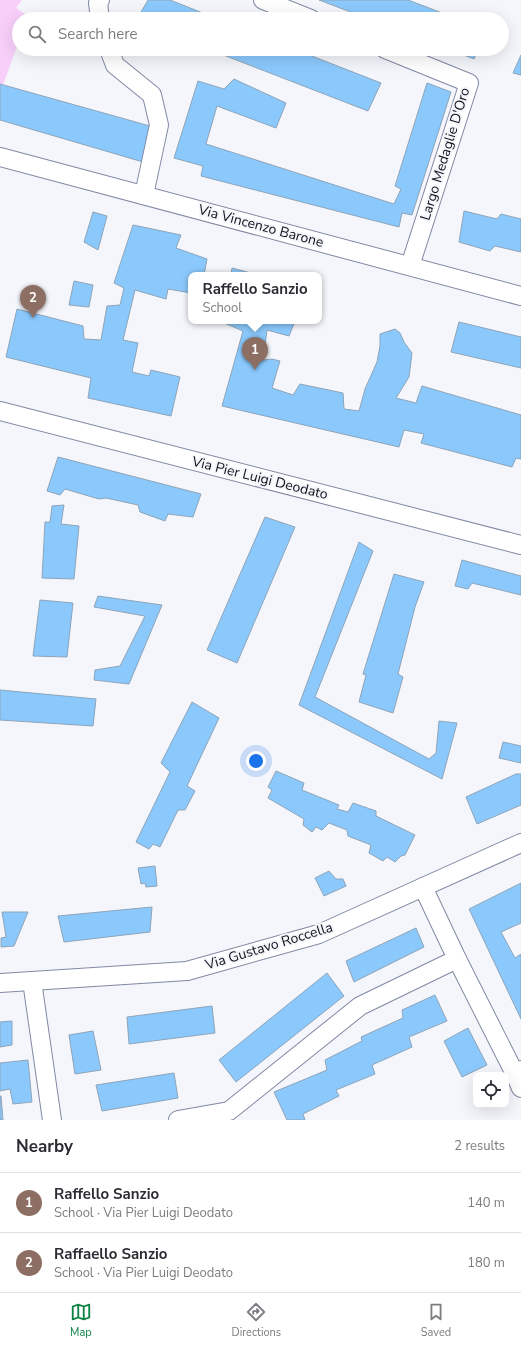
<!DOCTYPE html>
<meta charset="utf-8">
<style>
:root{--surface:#fff;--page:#f7f7f7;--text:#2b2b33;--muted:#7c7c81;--line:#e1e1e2;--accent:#0b8043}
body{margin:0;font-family:"Nunito Sans",sans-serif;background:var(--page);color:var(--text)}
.controls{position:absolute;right:12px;bottom:12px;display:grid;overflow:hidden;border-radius:8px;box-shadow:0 4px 16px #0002}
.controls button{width:36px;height:36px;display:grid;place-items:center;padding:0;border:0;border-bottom:1px solid var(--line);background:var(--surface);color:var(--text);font:20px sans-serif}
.you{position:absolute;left:256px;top:761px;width:14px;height:14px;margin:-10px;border:3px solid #fff;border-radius:50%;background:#1a73e8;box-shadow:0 0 0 6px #1a73e833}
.badge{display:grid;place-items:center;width:26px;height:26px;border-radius:50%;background:var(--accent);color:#fff;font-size:13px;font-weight:700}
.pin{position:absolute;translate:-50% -33px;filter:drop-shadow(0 1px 2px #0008)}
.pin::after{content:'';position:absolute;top:21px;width:14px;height:12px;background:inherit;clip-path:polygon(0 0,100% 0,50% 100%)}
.popup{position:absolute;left:188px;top:272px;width:134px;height:52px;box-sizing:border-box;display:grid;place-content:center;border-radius:8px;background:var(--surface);filter:drop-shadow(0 1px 3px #0005);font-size:13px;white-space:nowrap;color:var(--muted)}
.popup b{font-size:15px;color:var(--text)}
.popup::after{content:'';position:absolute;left:50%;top:100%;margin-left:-8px;border:8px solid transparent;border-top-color:var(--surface)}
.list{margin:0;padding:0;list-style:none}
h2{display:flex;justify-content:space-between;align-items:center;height:52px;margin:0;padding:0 16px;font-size:17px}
h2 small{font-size:13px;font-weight:400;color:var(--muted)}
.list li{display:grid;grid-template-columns:26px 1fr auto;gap:12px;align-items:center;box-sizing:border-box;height:60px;padding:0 16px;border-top:1px solid var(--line)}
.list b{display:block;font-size:15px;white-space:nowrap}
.list p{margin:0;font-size:13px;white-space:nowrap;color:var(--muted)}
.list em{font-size:13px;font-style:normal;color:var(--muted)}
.icon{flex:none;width:22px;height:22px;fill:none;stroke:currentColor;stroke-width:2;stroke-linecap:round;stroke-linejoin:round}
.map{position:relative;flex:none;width:521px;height:1120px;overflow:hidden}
.search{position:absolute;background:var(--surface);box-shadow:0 4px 16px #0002;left:12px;right:12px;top:12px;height:44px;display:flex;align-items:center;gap:10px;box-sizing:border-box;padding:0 14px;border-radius:22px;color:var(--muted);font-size:15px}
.sheet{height:172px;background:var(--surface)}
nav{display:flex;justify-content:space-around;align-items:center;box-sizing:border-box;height:56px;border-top:1px solid var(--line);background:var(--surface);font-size:11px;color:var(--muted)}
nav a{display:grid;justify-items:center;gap:2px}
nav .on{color:var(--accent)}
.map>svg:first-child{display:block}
</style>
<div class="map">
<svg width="521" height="1120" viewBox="0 0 521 1120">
<rect width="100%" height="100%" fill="#f4f6fb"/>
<path fill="#f7cff9" d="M 0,0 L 22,0 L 16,8 L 28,16 L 27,19 L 19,19 L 19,41 L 3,85 L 0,84 Z"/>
<g fill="#8bc9fd" stroke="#8da4b9">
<path d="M 148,0 L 170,0 L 218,19 L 137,19 Z"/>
<path d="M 319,0 L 408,0 L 458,19 L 369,19 Z"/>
<path d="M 208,49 L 294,49 L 381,83 L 368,111 Z"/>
<path d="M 448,49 L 478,49 L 474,59 Z"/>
<path d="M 521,55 L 521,75 L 513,73 Z"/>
<path d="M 234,79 L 286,103 L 276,128 L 217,106 L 206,144 L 394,204 L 401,189 L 395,186 L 427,83 L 451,92 L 412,215 L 402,213 L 399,227 L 201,176 L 203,166 L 174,158 L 198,81 L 224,89 Z"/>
<path d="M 0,84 L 150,126 L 143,162 L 0,120 Z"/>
<path d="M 464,211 L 497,219 L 501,214 L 521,219 L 521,252 L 495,246 L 490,251 L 459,242 Z"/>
<path d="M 93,212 L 107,216 L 98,250 L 84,242 Z"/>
<path d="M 133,225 L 181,235 L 176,248 L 207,259 L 204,275 L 191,275 L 191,293 L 168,289 L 166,299 L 135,290 L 123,340 L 138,343 L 132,372 L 149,376 L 151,370 L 180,377 L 171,416 L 88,398 L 91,378 L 6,357 L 17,309 L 83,326 L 84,339 L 101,340 L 107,306 L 120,305 L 124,288 L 114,283 Z"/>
<path d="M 232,268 L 258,275 L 231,275 Z"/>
<path d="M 74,281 L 93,285 L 89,307 L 69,305 Z"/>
<path d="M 222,321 L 295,321 L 289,336 L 267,330 L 263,360 L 272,359 L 280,361 L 272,388 L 293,395 L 300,384 L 343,393 L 344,409 L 359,411 L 365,389 L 377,362 L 380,346 L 380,334 L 395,329 L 400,333 L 404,342 L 412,353 L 409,377 L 396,398 L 416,403 L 422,386 L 521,415 L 521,459 L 516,458 L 512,467 L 421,443 L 424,434 L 404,430 L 399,447 L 222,406 L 243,331 L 222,322 Z"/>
<path d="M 459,322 L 521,337 L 521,368 L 451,352 Z"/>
<path d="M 58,457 L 201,494 L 193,517 L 168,514 L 165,521 L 140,512 L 138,505 L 106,498 L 99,499 L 65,489 L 60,495 L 47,491 Z"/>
<path d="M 64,505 L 61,524 L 79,526 L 74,579 L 42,578 L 45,522 L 50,522 L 52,506 Z"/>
<path d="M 265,517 L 295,527 L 237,663 L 207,650 Z"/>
<path d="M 359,542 L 373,551 L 315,697 L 429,759 L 436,753 L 439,721 L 457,723 L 442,779 L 299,705 Z"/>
<path d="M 462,560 L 521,576 L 521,595 L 472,583 L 468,589 L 455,586 Z"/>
<path d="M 394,574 L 424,582 L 415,607 L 398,674 L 403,677 L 393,713 L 359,702 L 366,675 L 363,674 Z"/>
<path d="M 98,596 L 162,605 L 129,684 L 94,680 L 95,670 L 120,666 L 145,616 L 94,607 Z"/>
<path d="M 40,600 L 73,603 L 67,657 L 33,656 Z"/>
<path d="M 0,690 L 96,699 L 93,726 L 0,720 Z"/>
<path d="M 192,702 L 219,718 L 187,786 L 195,791 L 185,810 L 178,810 L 160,847 L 153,844 L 149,849 L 136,842 L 170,772 L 161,763 Z"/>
<path d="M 503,742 L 521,746 L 521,763 L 499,758 Z"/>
<path d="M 276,771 L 304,783 L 302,790 L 339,805 L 337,809 L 348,812 L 353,803 L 376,811 L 376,816 L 415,835 L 405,855 L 401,856 L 395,862 L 387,857 L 383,861 L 369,853 L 371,845 L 348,836 L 347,830 L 329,823 L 322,830 L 316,827 L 312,832 L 303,825 L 304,819 L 268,798 L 272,790 L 268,787 Z"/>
<path d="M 516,774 L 521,774 L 521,805 L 477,824 L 466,797 Z"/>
<path d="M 155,866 L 157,886 L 146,887 L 145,883 L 141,884 L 138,868 Z"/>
<path d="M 329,871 L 336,879 L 343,879 L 346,886 L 324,896 L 315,878 Z"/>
<path d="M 521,883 L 521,923 L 501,932 L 515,958 L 521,954 L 521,1019 L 469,909 Z"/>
<path d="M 152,907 L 150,932 L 64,942 L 58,916 Z"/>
<path d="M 2,912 L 28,912 L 14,946 L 1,947 L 1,938 L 6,937 Z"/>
<path d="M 416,928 L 424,947 L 354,982 L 346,961 Z"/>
<path d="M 327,973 L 344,996 L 236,1082 L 219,1060 Z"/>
<path d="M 435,995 L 447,1021 L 409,1037 L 412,1047 L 372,1065 L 375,1074 L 336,1090 L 339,1096 L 303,1114 L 305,1120 L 287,1120 L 274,1092 L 327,1070 L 325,1060 L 362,1041 L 361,1037 L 403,1018 L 402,1010 Z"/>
<path d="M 212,1006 L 215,1033 L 129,1044 L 127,1017 Z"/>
<path d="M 12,1021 L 12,1045 L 0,1047 L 0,1022 Z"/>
<path d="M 468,1028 L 487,1065 L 462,1077 L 444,1041 Z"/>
<path d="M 93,1031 L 101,1070 L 75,1074 L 69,1035 Z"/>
<path d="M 28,1060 L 32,1102 L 13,1104 L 10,1089 L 0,1091 L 0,1063 Z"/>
<path d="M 174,1073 L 178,1098 L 102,1111 L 96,1085 Z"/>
<path d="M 0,1096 L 1,1096 L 3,1120 L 0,1120 Z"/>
</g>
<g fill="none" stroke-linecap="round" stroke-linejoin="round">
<defs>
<g id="minor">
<path d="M 100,0 L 98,3 L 100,19"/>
<path d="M 263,0 L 311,19"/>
<path d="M 109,49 L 115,65 L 152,95 L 159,125 L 144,195"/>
<path d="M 385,49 L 469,83 L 410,266"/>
<path d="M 0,157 L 521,296"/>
<path d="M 0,411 L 521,545"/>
<path d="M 423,887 L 457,959 L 515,1074"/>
<path d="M 32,981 L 52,1120"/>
<path d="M 0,983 L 187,971 L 319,934 L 521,843"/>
<path d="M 521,1070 L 515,1074 L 521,1088"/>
<path d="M 178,1120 L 229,1111 L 360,1006 L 457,959"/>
</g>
</defs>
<use href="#minor" stroke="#8189a3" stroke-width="20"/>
<use href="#minor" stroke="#fff" stroke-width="18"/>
</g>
<g text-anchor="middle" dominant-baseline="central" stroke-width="4" stroke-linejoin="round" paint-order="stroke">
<g font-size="14" fill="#0f121b" stroke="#f4f6fb">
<text transform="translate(445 154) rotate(-73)">Largo Medaglie D'Oro</text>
<text transform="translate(261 226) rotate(15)">Via Vincenzo Barone</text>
<text transform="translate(260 478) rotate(14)">Via Pier Luigi Deodato</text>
<text transform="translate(269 946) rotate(-17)">Via Gustavo Roccella</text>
</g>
</g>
</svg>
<div class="controls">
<button><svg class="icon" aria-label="locate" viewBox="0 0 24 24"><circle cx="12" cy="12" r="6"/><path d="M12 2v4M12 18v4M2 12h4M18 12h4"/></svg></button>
</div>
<div class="you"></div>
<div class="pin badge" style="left:255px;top:370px;background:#8d6e63">1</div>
<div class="popup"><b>Raffello Sanzio</b>School</div>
<div class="pin badge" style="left:33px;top:318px;background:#8d6e63">2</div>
<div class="search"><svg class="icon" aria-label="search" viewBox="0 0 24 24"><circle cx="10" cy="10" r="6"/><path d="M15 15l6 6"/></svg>Search here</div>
</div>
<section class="sheet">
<h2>Nearby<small>2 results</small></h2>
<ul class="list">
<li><span class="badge" style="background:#8d6e63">1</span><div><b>Raffello Sanzio</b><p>School · Via Pier Luigi Deodato</p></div><em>140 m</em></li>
<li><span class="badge" style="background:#8d6e63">2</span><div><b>Raffaello Sanzio</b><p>School · Via Pier Luigi Deodato</p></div><em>180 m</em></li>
</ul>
</section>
<nav>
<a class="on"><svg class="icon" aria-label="map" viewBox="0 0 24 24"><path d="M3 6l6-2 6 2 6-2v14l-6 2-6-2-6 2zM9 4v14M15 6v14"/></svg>Map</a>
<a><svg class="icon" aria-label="directions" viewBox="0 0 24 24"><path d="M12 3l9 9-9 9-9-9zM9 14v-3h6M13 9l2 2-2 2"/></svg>Directions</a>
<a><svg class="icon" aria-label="saved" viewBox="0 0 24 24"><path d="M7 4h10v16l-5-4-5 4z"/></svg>Saved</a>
</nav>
